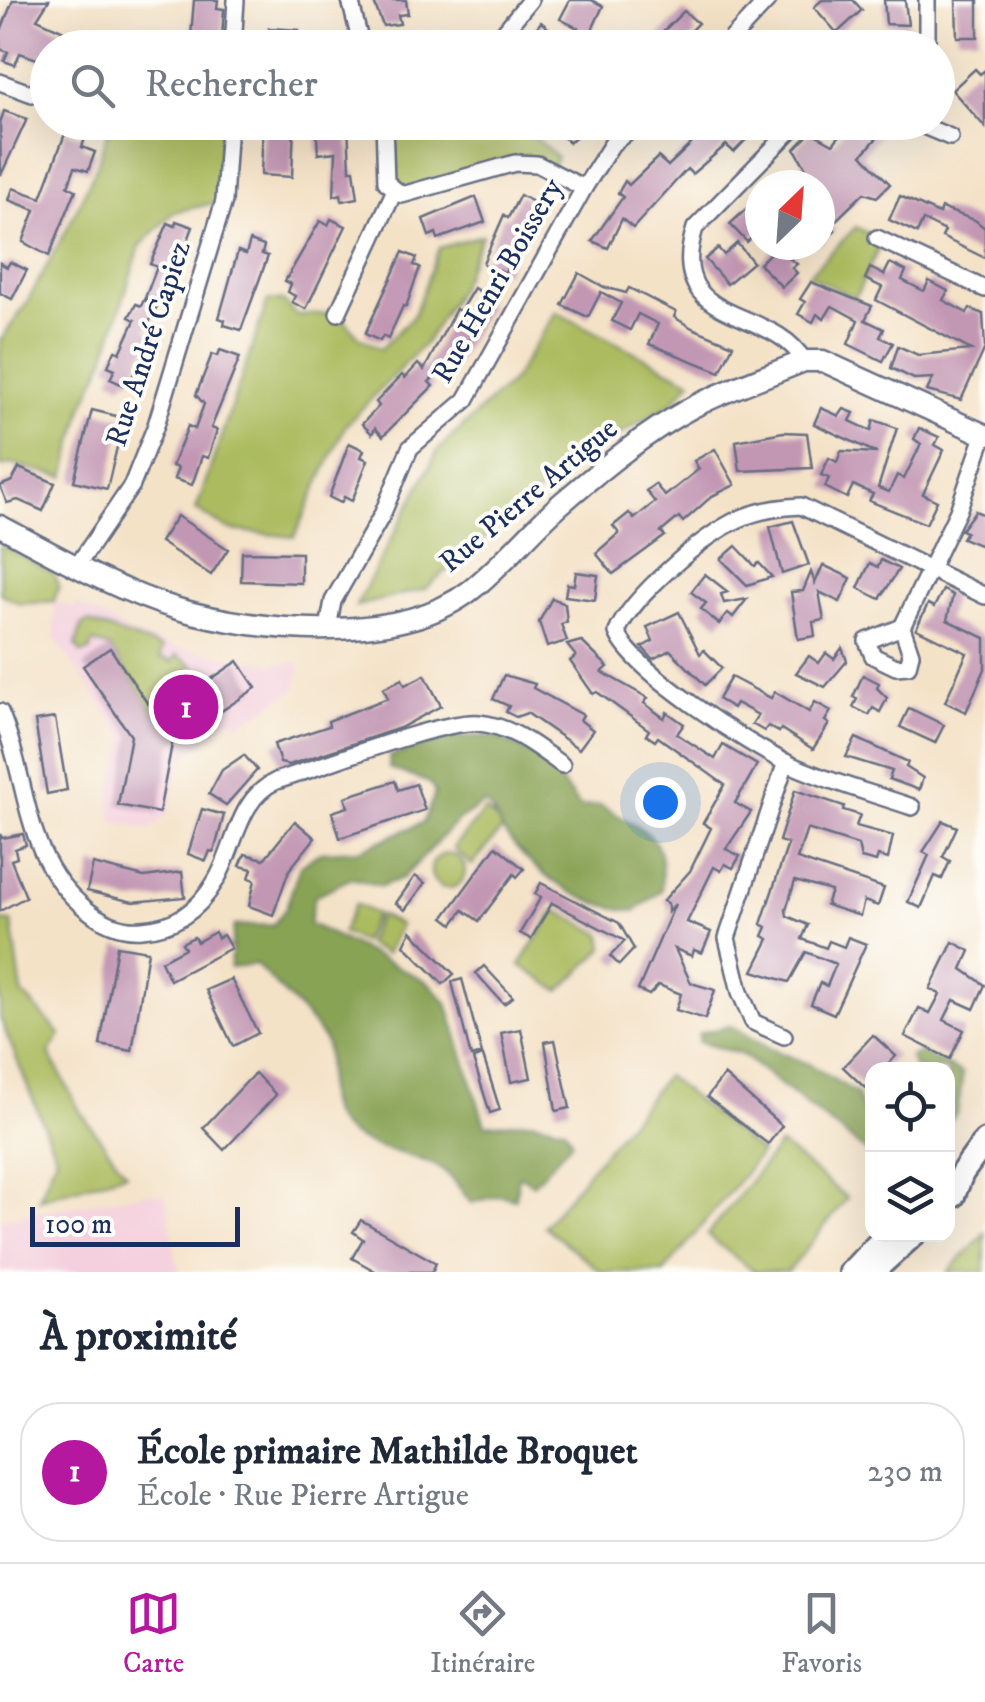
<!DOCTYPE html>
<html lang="fr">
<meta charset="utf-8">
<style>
:root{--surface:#fff;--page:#f2f2f3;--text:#1f2937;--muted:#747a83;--line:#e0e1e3;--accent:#b5179e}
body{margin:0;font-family:"IM FELL DW Pica",serif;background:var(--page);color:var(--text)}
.controls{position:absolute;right:30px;bottom:30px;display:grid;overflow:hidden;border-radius:20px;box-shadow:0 10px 40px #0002}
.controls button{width:90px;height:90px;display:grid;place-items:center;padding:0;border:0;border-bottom:2px solid var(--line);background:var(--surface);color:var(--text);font:50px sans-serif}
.compass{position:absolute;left:745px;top:170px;width:90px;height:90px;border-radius:50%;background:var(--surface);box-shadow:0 10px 40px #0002;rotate:25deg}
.scale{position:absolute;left:30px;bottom:25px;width:210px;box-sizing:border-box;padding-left:10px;border:5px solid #1b2f5e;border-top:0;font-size:28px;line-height:35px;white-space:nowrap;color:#1b2f5e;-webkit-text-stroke:8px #fdfcf7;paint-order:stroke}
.you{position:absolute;left:660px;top:802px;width:35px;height:35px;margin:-25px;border:8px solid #fff;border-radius:50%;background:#1a73e8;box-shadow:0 0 0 15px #1a73e833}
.badge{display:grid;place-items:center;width:65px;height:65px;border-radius:50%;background:var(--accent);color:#fff;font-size:32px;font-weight:700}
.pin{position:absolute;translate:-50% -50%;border:5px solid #fff;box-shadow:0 2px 10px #0006}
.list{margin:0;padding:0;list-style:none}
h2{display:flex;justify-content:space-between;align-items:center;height:130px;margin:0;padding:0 40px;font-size:42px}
h2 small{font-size:32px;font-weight:400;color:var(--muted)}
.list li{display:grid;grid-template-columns:65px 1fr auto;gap:30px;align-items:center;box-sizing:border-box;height:140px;margin:0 20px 20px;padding:0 20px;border:2px solid var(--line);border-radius:40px}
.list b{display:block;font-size:38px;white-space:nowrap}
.list p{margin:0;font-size:32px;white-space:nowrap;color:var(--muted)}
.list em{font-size:32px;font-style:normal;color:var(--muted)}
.icon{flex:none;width:55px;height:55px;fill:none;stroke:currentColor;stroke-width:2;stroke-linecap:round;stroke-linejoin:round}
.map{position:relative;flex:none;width:985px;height:1272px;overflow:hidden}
.search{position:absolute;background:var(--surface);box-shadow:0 10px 40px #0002;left:30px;right:30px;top:30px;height:110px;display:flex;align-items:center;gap:25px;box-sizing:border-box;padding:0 35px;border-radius:55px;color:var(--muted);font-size:38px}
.sheet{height:290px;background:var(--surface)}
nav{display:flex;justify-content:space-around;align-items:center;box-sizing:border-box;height:140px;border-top:2px solid var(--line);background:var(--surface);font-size:28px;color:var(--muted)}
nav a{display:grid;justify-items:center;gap:5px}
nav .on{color:var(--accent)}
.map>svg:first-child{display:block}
</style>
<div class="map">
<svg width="985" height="1272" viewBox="0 0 985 1272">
<rect width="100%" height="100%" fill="#fdfcf7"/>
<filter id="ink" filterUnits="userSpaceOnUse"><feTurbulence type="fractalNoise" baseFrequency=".01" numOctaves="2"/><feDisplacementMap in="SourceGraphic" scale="20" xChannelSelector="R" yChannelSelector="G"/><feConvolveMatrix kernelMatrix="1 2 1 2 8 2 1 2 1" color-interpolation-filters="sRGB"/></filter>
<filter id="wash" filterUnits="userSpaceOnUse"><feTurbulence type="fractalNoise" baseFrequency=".0048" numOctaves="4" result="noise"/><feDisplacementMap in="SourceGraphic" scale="40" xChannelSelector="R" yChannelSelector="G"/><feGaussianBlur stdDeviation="2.25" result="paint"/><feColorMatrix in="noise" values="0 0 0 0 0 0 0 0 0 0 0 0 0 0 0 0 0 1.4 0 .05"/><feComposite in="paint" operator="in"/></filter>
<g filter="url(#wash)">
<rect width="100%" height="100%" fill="#f4e2c7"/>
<g fill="#f4cfdd">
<path d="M 54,601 L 74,609 L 78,604 L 136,636 L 178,648 L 269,663 L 300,663 L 296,689 L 238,725 L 231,717 L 179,763 L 169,812 L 151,829 L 114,822 L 109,804 L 125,738 L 55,639 Z"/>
<path d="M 147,1193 L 165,1195 L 179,1272 L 0,1272 L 0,1219 Z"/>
</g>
<g fill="#acbb5e" stroke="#64755e" stroke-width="2.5">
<path d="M 116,122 L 211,124 L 228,129 L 224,201 L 174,212 L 140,246 L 103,364 L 83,407 L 65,477 L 12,464 L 0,467 L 0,341 L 25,306 L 68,227 L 96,168 L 110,125 Z"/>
<path d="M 384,123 L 518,123 L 557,157 L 550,171 L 537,164 L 394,192 Z"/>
<path d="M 856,227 L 882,241 L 855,298 L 808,275 Z"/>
<path d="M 482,235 L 458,290 L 426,342 L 345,426 L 294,537 L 230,530 L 196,510 L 268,300 L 283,301 L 296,315 L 338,313 L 360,338 L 381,349 L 414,315 L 439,248 Z"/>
<path d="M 556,312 L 691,381 L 672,403 L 572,463 L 425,589 L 356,606 L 439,449 L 513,380 Z"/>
<path d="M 0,545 L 53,573 L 59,586 L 54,601 L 21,604 L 0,593 Z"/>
<path d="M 88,622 L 162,648 L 160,658 L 173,662 L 176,655 L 191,664 L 204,684 L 156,716 L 110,648 L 93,642 L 90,651 L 81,653 L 76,645 L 82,625 Z"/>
<path d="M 485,810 L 504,827 L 472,865 L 453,848 Z"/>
<circle cx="448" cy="871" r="17"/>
<path d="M 355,904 L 376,914 L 362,942 L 342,932 Z"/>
<path d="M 555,910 L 602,934 L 604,948 L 560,991 L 520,965 Z"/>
<path d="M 379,915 L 400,925 L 386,954 L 366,944 Z"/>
<path d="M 0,921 L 12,922 L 22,993 L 61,1035 L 49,1053 L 81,1113 L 126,1173 L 39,1199 L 56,1156 L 0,1018 Z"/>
<path d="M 666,1076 L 761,1153 L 664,1272 L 601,1272 L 544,1226 Z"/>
<path d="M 780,1144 L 847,1198 L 788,1272 L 754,1272 L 707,1235 Z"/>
<path d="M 985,1233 L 985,1272 L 948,1272 Z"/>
</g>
<g fill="#89a355" stroke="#52695a" stroke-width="2.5">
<path d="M 494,736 L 543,759 L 580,807 L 600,805 C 647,834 667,831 661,891 L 635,911 C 579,905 539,878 505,834 C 496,823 496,812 485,803 L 457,821 L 403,878 L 381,886 L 352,878 L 315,896 L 309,923 L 428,982 L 447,1003 L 485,1125 L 533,1121 L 565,1128 L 572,1141 L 533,1184 L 519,1175 L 515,1199 L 500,1195 L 471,1203 C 462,1192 453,1176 440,1168 C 410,1151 367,1151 341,1127 C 318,1106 331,1071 326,1045 C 322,1028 271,982 256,964 L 230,968 L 234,926 L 273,925 L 286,908 L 300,866 L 321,852 L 360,850 L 424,822 L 435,793 L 430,783 L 389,768 L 390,756 L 454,737 Z"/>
<path d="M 731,1026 L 768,1048 L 811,1065 L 857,1094 L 863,1112 L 872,1119 L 872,1156 L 741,1054 L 699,1042 L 699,1033 Z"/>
<path d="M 920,1052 L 963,1074 L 957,1112 L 948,1124 L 948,1070 L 915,1069 L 910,1057 Z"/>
</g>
<g id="blocks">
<g fill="#c297b4">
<path d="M 13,0 L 49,0 L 37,19 L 77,37 L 79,31 L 102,39 L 102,48 L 48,48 L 48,63 L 20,53 L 15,65 L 4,61 L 8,52 L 0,49 L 0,33 Z"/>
<path d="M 194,0 L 218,0 L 217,8 L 224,9 L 222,37 L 215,37 L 214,48 L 190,48 Z"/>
<path d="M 373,0 L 406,0 L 408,14 L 398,15 L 400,24 L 383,26 Z"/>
<path d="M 570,0 L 591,0 L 603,6 L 590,34 L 560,19 Z"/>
<path d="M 822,0 L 853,0 L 862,10 L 837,33 L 814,7 Z"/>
<path d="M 884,0 L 905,0 L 908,25 L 886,24 Z"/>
<path d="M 956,0 L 978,0 L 978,37 L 957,37 Z"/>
<path d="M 684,11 L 698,23 L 692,29 L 696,34 L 683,48 L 646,48 Z"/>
<path d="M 541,22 L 554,33 L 551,48 L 521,48 Z"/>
<path d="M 269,28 L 299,30 L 297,48 L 268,48 Z"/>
<path d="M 975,69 L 980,74 L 985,70 L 985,127 L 952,90 Z"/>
<path d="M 4,111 L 27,119 L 1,175 L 0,123 Z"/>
<path d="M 263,122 L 294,122 L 292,177 L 261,175 Z"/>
<path d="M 316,122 L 348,122 L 350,170 L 354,170 L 358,198 L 342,201 L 341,194 L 334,196 L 336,152 L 318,154 Z"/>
<path d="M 550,122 L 591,122 L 569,143 Z"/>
<path d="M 714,122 L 763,122 L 734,152 L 726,145 L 692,174 L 687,169 L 633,228 L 622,219 L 608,248 L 592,241 L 623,197 L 618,193 L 625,181 L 629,185 L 658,157 L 668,166 Z"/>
<path d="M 851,122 L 891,122 L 862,155 L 890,184 L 877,197 L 864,193 L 830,226 L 835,230 L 820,245 L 820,185 L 792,185 L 807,170 L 795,149 L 811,132 L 833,144 Z"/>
<path d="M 66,131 L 85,138 L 82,147 L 95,152 L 88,171 L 75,167 L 68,186 L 76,190 L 49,256 L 23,242 L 35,210 L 9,200 L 13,188 L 41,198 Z"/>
<path d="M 520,195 L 535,203 L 532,208 L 538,211 L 531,226 L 527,224 L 505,273 L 500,270 L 497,276 L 483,263 L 504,215 L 508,218 Z"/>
<path d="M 760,196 L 760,230 L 747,242 L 730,224 Z"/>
<path d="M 900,196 L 939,214 L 941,208 L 975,220 L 985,228 L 985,258 L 942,237 L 945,231 L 923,220 L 917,233 L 889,220 Z"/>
<path d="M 476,197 L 485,222 L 438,239 L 436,233 L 429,236 L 423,219 Z"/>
<path d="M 331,219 L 346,226 L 306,309 L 292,302 L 295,296 L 288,292 L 291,284 L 285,281 L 320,221 L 328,225 Z"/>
<path d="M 176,221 L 193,227 L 171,285 L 162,282 L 154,302 L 145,298 L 157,267 L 150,264 L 168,223 L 175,226 Z"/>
<path d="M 250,241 L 264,246 L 262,254 L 268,256 L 241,330 L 224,325 L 225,320 L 219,318 L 238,251 L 246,254 Z"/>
<path d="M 737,243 L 753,262 L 727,284 L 705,259 L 718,248 L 724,255 Z"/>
<path d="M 778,245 L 804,245 L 790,259 L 797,264 L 792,268 L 797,273 L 782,287 L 759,264 Z"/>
<path d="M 403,252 L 417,258 L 414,265 L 420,267 L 406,307 L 403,306 L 388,339 L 383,336 L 380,341 L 365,334 Z"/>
<path d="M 10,262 L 27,270 L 12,299 L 0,293 L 0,263 L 7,267 Z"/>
<path d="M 890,263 L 906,271 L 902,280 L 924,291 L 929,281 L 948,291 L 943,300 L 967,313 L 970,308 L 983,314 L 985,348 L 961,400 L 927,391 L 933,378 L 914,379 L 891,368 L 898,346 L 918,355 L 971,350 L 876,300 L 882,287 L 865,279 L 870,268 L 884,275 Z"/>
<path d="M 579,273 L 604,287 L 626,293 L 629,288 L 676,312 L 674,317 L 692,328 L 733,345 L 720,372 L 649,344 L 658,324 L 638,314 L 630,330 L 612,321 L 621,303 L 601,292 L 588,317 L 562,305 Z"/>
<path d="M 811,282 L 872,306 L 865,320 L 884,329 L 880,337 L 893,343 L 883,361 L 848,344 L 858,320 L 832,306 L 824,319 L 817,314 L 813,322 L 798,314 L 805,302 L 800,299 Z"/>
<path d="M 474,288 L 488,297 L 485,303 L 489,305 L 455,365 L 449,362 L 429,382 L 433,386 L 383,436 L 375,428 L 372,434 L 362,424 L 379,406 L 376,402 L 402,375 L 405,378 L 418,364 L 424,370 L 456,309 L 460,311 Z"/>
<path d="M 144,300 L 157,306 L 146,329 L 154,333 L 130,381 L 126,379 L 123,385 L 110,379 L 115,369 L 108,366 L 115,350 L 120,353 L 135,320 L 129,317 L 136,304 L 141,306 Z"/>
<path d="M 220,350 L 240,357 L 211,428 L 217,430 L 208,458 L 202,456 L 192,485 L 174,479 L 178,468 L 172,466 L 188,426 L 195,429 L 204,404 L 196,395 L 212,354 L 218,356 Z"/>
<path d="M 821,408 L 839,416 L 844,409 L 854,413 L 850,421 L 871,431 L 874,420 L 897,428 L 878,488 L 889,492 L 897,475 L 904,479 L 921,444 L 914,439 L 919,428 L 939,437 L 935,445 L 944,450 L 923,494 L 937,501 L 926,524 L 869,501 L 873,494 L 853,485 L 847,498 L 825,487 L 829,478 L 821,475 L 829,458 L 837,462 L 841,451 L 877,453 L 814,424 Z"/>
<path d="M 92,410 L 124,418 L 107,489 L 74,481 Z"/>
<path d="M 783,432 L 807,433 L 812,468 L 740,471 L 736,441 Z"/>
<path d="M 349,443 L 364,450 L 361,457 L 368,460 L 352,501 L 344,497 L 341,503 L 329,497 Z"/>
<path d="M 715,449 L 735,485 L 712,496 L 683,522 L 679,517 L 661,532 L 665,536 L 613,574 L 596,553 L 619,533 L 613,526 L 629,513 L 634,519 L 655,502 L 646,491 L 655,484 L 665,496 L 699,469 L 694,461 Z"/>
<path d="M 19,468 L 55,483 L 43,511 L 18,500 L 7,503 L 0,486 L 12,481 Z"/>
<path d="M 975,511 L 985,515 L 985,542 L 979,545 L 962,538 L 966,532 L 961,530 Z"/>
<path d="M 177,516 L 228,549 L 211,575 L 160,542 Z"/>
<path d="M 793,521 L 809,565 L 782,574 L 770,527 Z"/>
<path d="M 736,546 L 755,566 L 759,563 L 772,577 L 747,585 L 721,559 Z"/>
<path d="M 242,552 L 301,553 L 301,583 L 241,581 Z"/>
<path d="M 881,560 L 899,569 L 880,599 L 858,588 L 870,563 L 878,567 Z"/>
<path d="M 823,565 L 851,578 L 840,602 L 819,592 L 824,620 L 813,622 L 815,636 L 798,639 L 791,592 L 803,591 L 811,572 L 815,583 Z"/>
<path d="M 576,572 L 598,575 L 595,600 L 565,596 L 567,584 L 574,585 Z"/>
<path d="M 705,574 L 728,592 L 721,594 L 724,603 L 747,599 L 733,617 L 728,613 L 719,624 L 701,609 L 706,603 L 691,592 Z"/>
<path d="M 943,590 L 953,595 L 947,620 L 985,638 L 985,669 L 966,712 L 945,702 L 967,653 L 916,629 L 928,604 L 934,607 Z"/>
<path d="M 552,598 L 565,604 L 567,622 L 561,624 L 567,641 L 547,647 L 539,622 Z"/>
<path d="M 679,612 L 700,654 L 704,650 L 722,668 L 705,685 L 670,650 L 653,659 L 642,647 L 653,641 L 647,627 Z"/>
<path d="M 581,641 L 608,667 L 602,672 L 648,698 L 644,703 L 664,718 L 667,712 L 684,724 L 677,734 L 715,759 L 723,745 L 757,765 L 735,803 L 751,812 L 726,849 L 740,856 L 733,868 L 725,864 L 721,871 L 714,867 L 687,922 L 711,932 L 702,953 L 694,950 L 692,956 L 675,949 L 691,983 L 715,990 L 705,1019 L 676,1010 L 681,994 L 659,985 L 649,995 L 638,990 L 675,904 L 668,912 L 668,904 L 663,901 L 690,871 L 711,828 L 703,823 L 725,785 L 658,737 L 655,741 L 646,735 L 649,730 L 597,692 L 593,694 L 570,661 L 576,656 L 567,645 Z"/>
<path d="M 110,648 L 156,716 L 238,661 L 256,688 L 172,744 L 159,813 L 118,805 L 131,736 L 83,666 Z"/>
<path d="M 842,648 L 847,661 L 825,687 L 796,673 L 809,656 L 819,663 L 826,653 L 834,659 Z"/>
<path d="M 425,675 L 441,706 L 400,728 L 289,765 L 280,763 L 274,744 L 329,726 L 328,721 L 388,698 L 383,688 L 402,679 L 405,685 Z"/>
<path d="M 504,675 L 535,684 L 533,688 L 583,715 L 580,720 L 593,730 L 579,749 L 527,713 L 516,717 L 506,712 L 509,706 L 493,699 Z"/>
<path d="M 863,675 L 879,683 L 877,688 L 887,698 L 880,712 L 873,708 L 869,715 L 853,707 L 857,699 L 853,697 Z"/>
<path d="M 731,677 L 771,698 L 775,692 L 809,712 L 815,702 L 831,711 L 825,721 L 829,724 L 813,749 L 781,729 L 779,732 L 768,726 L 764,731 L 752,724 L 758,715 L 736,703 L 733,708 L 718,699 Z"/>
<path d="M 909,708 L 944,725 L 935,743 L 900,727 Z"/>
<path d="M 55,718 L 67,790 L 47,794 L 35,721 Z"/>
<path d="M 856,738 L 908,762 L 906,767 L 923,778 L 919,790 L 889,779 L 892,771 L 846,757 Z"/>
<path d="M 244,755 L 257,770 L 226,805 L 209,794 L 222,770 Z"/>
<path d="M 395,781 L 398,790 L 416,784 L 425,810 L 340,838 L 332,812 L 348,807 L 345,797 Z"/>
<path d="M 795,790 L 844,806 L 843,810 L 860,815 L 856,826 L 893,836 L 888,859 L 878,856 L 876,862 L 861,858 L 858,845 L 807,829 L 797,859 L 884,888 L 878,906 L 864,901 L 860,916 L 826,905 L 831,891 L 795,881 L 786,910 L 787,916 L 808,925 L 802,939 L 826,948 L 829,941 L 844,947 L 848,937 L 866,944 L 834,1014 L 811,1004 L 820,983 L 827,986 L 836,964 L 806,952 L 789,982 L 753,971 L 769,939 L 763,936 L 767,927 L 761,924 L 788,844 L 779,841 Z"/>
<path d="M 202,809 L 224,815 L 214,852 L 210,851 L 206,861 L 188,854 Z"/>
<path d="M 295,821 L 315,838 L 289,870 L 273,915 L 249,906 L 255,880 L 249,878 L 252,869 L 240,866 L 245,854 L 264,859 Z"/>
<path d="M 943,821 L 957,827 L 943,857 L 950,861 L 942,879 L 935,876 L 921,908 L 908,902 L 929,855 L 923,852 Z"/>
<path d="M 0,834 L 2,838 L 23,834 L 26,845 L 15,849 L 17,858 L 11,860 L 26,897 L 0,911 Z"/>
<path d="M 496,846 L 524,869 L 517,877 L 514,874 L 479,921 L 463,910 L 453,924 L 444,917 Z"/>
<path d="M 93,864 L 144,877 L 182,872 L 185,897 L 133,902 L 87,891 Z"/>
<path d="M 415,876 L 425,883 L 405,910 L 396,903 Z"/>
<path d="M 541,883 L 619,923 L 634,949 L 619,965 L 610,956 L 625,941 L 552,903 L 531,939 L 520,933 L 541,897 L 535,894 Z"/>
<path d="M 411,931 L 454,974 L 443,984 L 404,945 Z"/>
<path d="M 215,932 L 218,938 L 223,935 L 231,948 L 170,980 L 161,961 L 185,948 L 182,943 L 194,937 L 197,942 Z"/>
<path d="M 953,942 L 970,951 L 962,969 L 985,985 L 974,1009 L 954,1000 L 944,1020 L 964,1030 L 950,1059 L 905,1036 L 919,1008 L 930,1013 L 940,994 L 930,989 Z"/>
<path d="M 117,946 L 148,951 L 132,1051 L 100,1045 Z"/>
<path d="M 484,966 L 513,997 L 504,1004 L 476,973 Z"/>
<path d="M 231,979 L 258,1033 L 233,1046 L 206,990 Z"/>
<path d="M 462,979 L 482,1054 L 471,1057 L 452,982 Z"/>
<path d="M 521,1029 L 531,1078 L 511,1082 L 501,1033 Z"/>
<path d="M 873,1035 L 896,1056 L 883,1070 L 872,1070 L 872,1081 L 865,1088 L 843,1067 Z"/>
<path d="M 555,1040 L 570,1108 L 556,1111 L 545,1042 Z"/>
<path d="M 483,1056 L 500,1110 L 490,1113 L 473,1059 Z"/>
<path d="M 255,1073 L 276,1095 L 224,1150 L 203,1128 Z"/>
<path d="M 724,1075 L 782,1126 L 768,1144 L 707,1097 Z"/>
<path d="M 361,1220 L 436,1263 L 432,1272 L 377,1272 L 352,1258 L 363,1239 L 353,1232 Z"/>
</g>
</g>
</g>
<g filter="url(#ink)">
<use href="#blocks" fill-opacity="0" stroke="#676e83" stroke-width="2.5"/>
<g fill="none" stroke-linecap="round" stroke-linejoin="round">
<defs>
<g id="street">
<path d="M 350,0 L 362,48"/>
<path d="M 927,0 L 927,46"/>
<path d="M 233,48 L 236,0"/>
<path d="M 491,48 L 530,0"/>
<path d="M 723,48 L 768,0"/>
<path d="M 0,82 L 32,94"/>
<path d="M 384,122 L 386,182 L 402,195 L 515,163 L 537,164 L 584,188"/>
<path d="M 799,122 L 695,228 C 664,328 772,304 804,361"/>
<path d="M 914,122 L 950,137"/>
<path d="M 877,238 L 985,289"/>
<path d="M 338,313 L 394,192"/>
<path d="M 77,566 L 132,485 L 156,425 L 224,201 L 229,122"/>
<path d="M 902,627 L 867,641 L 873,656 L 896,667 L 908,666 L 911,654 L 902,627 L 958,511 L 985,433"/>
<path d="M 328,628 L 333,601 L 382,515 L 410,448 L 466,400 L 584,188 L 612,144 L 640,122"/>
<path d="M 0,712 C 30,782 22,858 86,909 C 102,922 122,931 142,929 C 175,927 198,911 215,882 C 236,848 237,799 276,781 C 321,767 439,720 479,723 C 511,726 537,747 562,765"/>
<path d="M 912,807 C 871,793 826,781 787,763 C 748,744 631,670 617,632 C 631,598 704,534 739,519 C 759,510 779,507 801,506 L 985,596"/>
<path d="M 784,1036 L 753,1022 L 740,992 L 727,938 L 786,762"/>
</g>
<path id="secondary" d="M 0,526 C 57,556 115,590 178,609 C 260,633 401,645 471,590 C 504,564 532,528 564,501 C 604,467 646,432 693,407 C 728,389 767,376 804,361 L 823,361 L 985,435"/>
<g id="primary">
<path d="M 953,1196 L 962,1173 L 985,1141"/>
<path d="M 851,1272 L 888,1234"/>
<path d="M 872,1272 L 914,1234"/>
</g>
</defs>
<use href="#street" stroke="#676e83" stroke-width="20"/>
<use href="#secondary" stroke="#676e83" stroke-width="25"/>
<use href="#primary" stroke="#676e83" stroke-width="28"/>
<use href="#street" stroke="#fff" stroke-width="15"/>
<use href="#secondary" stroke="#fff" stroke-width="20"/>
<use href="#primary" stroke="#fff" stroke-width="22"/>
</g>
</g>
<g text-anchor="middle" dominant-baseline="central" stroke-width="8" stroke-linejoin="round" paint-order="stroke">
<g font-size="30" fill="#1b2f5e" stroke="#fdfcf7">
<text transform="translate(498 281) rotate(-60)">Rue Henri Boissery</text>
<text transform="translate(149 344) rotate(-72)">Rue André Capiez</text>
<text transform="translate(529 496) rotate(-40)">Rue Pierre Artigue</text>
</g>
</g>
</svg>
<div class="controls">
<button><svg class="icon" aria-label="locate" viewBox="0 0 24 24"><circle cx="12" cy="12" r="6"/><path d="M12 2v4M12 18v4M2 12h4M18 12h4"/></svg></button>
<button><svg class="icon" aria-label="layers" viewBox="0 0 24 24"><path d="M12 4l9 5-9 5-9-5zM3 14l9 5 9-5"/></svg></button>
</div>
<svg class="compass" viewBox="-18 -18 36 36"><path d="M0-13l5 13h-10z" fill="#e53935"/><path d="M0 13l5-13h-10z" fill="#747a83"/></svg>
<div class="scale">100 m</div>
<div class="you"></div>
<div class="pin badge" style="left:186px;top:707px">1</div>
<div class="search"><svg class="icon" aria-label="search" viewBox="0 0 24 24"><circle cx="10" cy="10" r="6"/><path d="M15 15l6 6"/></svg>Rechercher</div>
</div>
<section class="sheet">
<h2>À proximité<small></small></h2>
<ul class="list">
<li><span class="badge">1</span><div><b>École primaire Mathilde Broquet</b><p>École · Rue Pierre Artigue</p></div><em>230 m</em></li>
</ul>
</section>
<nav>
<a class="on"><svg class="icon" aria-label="map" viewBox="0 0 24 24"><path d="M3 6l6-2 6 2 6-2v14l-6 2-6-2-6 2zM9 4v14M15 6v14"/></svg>Carte</a>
<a><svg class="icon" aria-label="directions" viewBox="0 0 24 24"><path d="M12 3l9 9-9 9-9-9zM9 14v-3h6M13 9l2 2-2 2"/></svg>Itinéraire</a>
<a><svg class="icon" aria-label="saved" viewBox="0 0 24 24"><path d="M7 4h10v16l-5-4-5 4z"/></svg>Favoris</a>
</nav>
